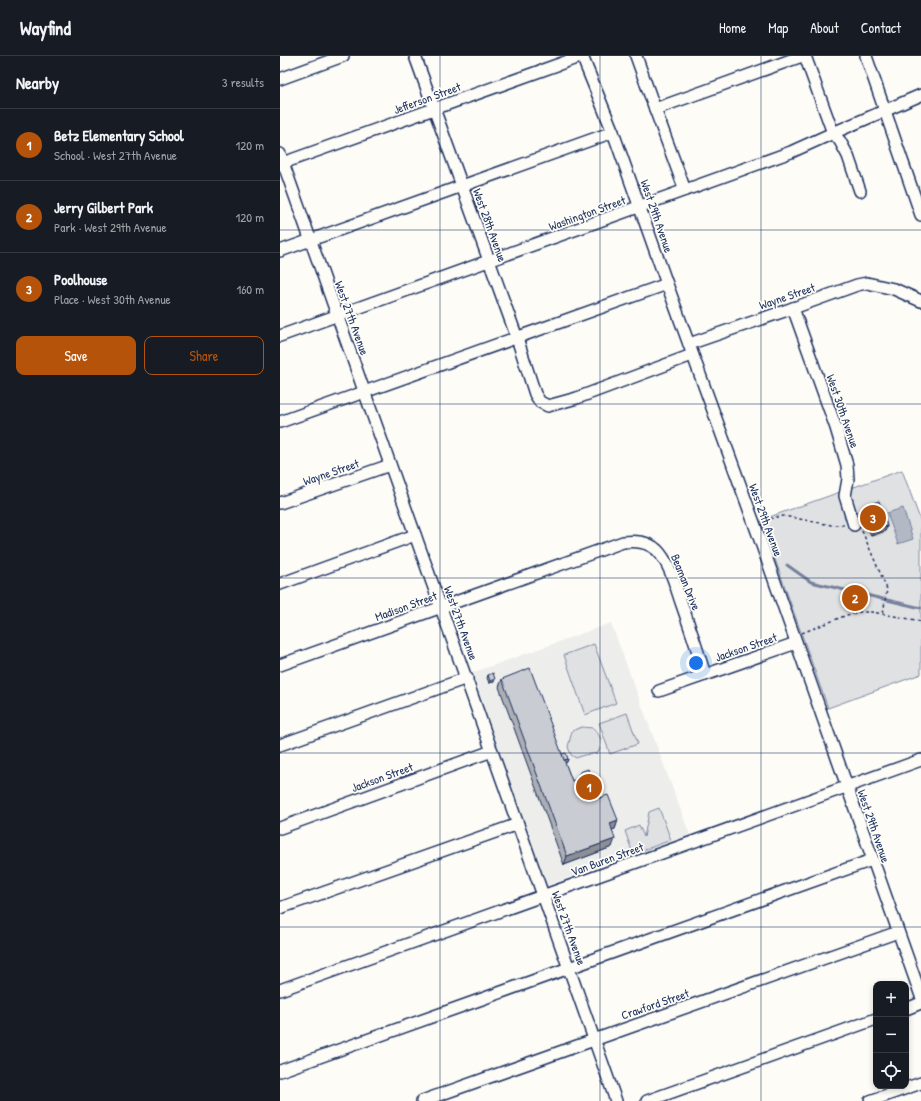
<!DOCTYPE html>
<meta charset="utf-8">
<style>
:root{--surface:#171b24;--page:#242831;--text:#f1f3f6;--muted:#9ea1a6;--line:#363941;--accent:#b45309}
body{margin:0;font-family:"Patrick Hand",sans-serif;background:var(--page);color:var(--text)}
.controls{position:absolute;right:12px;bottom:12px;display:grid;overflow:hidden;border-radius:8px;box-shadow:0 2px 6px #0003}
.controls button{width:36px;height:36px;display:grid;place-items:center;padding:0;border:0;border-bottom:1px solid var(--line);background:var(--surface);color:var(--text);font:20px sans-serif}
.you{position:absolute;left:416px;top:607px;width:14px;height:14px;margin:-10px;border:3px solid #fff;border-radius:50%;background:#1a73e8;box-shadow:0 0 0 6px #1a73e833}
.badge{display:grid;place-items:center;width:26px;height:26px;border-radius:50%;background:var(--accent);color:#fff;font-size:13px;font-weight:700}
.pin{position:absolute;translate:-50% -50%;border:2px solid #fff;box-shadow:0 1px 4px #0006}
.list{margin:0;padding:0;list-style:none}
h2{display:flex;justify-content:space-between;align-items:center;height:52px;margin:0;padding:0 16px;font-size:17px}
h2 small{font-size:13px;font-weight:400;color:var(--muted)}
.list li{display:grid;grid-template-columns:26px 1fr auto;gap:12px;align-items:center;box-sizing:border-box;height:72px;padding:0 16px;border-top:1px solid var(--line)}
.list b{display:block;font-size:15px;white-space:nowrap}
.list p{margin:0;font-size:13px;white-space:nowrap;color:var(--muted)}
.list em{font-size:13px;font-style:normal;color:var(--muted)}
.actions{display:flex;gap:8px;padding:12px 16px}
.actions a{flex:1;padding:9px 0;border:1px solid var(--accent);border-radius:8px;text-align:center;font-size:14px;color:var(--accent)}
.actions .main{background:var(--accent);color:#fff}
.icon{flex:none;width:22px;height:22px;fill:none;stroke:currentColor;stroke-width:2;stroke-linecap:round;stroke-linejoin:round}
.map{position:relative;flex:none;width:641px;height:1045px;overflow:hidden}
header{display:flex;align-items:center;gap:24px;box-sizing:border-box;height:56px;padding:0 20px;background:var(--surface);border-bottom:1px solid var(--line)}
header strong{font-size:19px}
nav{display:flex;gap:22px;margin-inline-start:auto;font-size:14px}
main{display:flex}
aside{flex:1;background:var(--surface)}
.map>svg:first-child{display:block}
</style>
<header>
<strong>Wayfind</strong>
<nav><a>Home</a><a>Map</a><a>About</a><a>Contact</a></nav>
</header>
<main>
<aside>
<h2>Nearby<small>3 results</small></h2>
<ul class="list">
<li><span class="badge">1</span><div><b>Betz Elementary School</b><p>School · West 27th Avenue</p></div><em>120 m</em></li>
<li><span class="badge">2</span><div><b>Jerry Gilbert Park</b><p>Park · West 29th Avenue</p></div><em>120 m</em></li>
<li><span class="badge">3</span><div><b>Poolhouse</b><p>Place · West 30th Avenue</p></div><em>160 m</em></li>
</ul>
<div class="actions"><a class="main">Save</a><a>Share</a></div>
</aside>
<div class="map">
<svg width="641" height="1045" viewBox="0 0 641 1045">
<rect width="100%" height="100%" fill="#fdfcf7"/>
<filter id="ink" filterUnits="userSpaceOnUse"><feTurbulence type="fractalNoise" baseFrequency=".025" numOctaves="2"/><feDisplacementMap in="SourceGraphic" scale="8" xChannelSelector="R" yChannelSelector="G"/><feConvolveMatrix kernelMatrix="1 2 1 2 8 2 1 2 1" color-interpolation-filters="sRGB"/></filter>
<g filter="url(#ink)">
<path fill="#edeeec" d="M 331,567 L 410,779 L 260,832 L 186,619 Z"/>
<g fill="#e0e1e3" stroke="#7e88a0">
<path d="M 622,414 L 641,466 L 641,618 L 548,652 L 481,464 Z"/>
<path d="M 314,588 L 336,647 L 305,659 L 284,599 Z"/>
<path d="M 347,657 L 358,688 L 330,698 L 319,667 Z"/>
<path d="M 302,671 L 313,672 C 322,681 323,686 318,697 L 304,699 L 296,702 L 291,699 L 288,691 L 292,675 Z"/>
<path d="M 379,752 L 391,784 L 353,798 L 345,775 L 359,769 L 364,781 L 369,756 Z"/>
</g>
<path fill="#b3b8c5" stroke="#76819c" d="M 623,452 L 633,483 L 618,488 L 607,457 Z"/>
<g fill="none" stroke-linecap="round" stroke-linejoin="round">
<path stroke="#76819c" stroke-width="3" d="M 507,509 L 531,526 L 641,552"/>
<defs>
<g id="minor">
<path d="M 135,0 L 237,282 L 255,338 L 260,346 L 268,350 L 297,342 L 412,299"/>
<path d="M 302,0 L 333,76 L 387,228 L 478,478 L 641,940"/>
<path d="M 356,0 L 375,53 L 405,134"/>
<path d="M 525,0 L 553,77 L 560,85 L 568,100 L 580,135"/>
<path d="M 586,0 L 641,159"/>
<path d="M 0,23 L 63,0"/>
<path d="M 375,53 L 522,0"/>
<path d="M 0,98 L 336,1045"/>
<path d="M 0,108 L 302,0"/>
<path d="M 0,195 L 333,76"/>
<path d="M 513,252 L 556,372 L 567,409 L 568,423 L 565,440 L 574,469"/>
<path d="M 0,280 L 511,96 L 553,77 L 641,39"/>
<path d="M 409,288 L 519,250 L 577,229 L 587,227 L 614,233 L 641,245"/>
<path d="M 0,366 L 387,228"/>
<path d="M 0,447 L 110,409"/>
<path d="M 0,528 L 135,479"/>
<path d="M 0,609 L 343,486 C 355,485 367,485 377,494 C 390,507 396,532 402,549 C 410,572 418,595 425,619"/>
<path d="M 379,635 L 516,587"/>
<path d="M 0,689 L 187,622"/>
<path d="M 0,772 L 212,695"/>
<path d="M 0,852 L 238,768"/>
<path d="M 0,934 L 641,704"/>
<path d="M 626,953 L 641,947"/>
<path d="M 0,1015 L 592,804"/>
<path d="M 142,1045 L 618,876"/>
<path d="M 367,1045 L 596,963"/>
<path d="M 590,1045 L 641,1027"/>
</g>
</defs>
<use href="#minor" stroke="#1b2f5e" stroke-width="14"/>
<g stroke="#1b2f5e" stroke-width="1.5" stroke-dasharray="3 3" stroke-linecap="butt">
<path d="M 484,464 L 497,461 L 504,460 L 551,469 L 564,469"/>
<path d="M 582,475 L 607,533 L 603,558"/>
<path d="M 522,577 L 567,559 L 579,556 L 591,556 L 603,558 L 641,565"/>
</g>
<use href="#minor" stroke="#fdfcf7" stroke-width="11"/>
</g>
<g fill="#adafb5" stroke="#1b2f5e">
<path d="M 585,450 L 607,470 L 605,475 L 591,480 L 583,456 Z"/>
<path d="M 208,619 L 214,626 L 209,627 L 207,622 Z"/>
<path d="M 222,623 L 282,698 L 288,703 L 287,706 L 285,707 L 292,725 L 297,723 L 300,716 L 319,742 L 338,764 L 335,773 L 332,774 L 332,791 L 284,809 L 219,631 Z"/>
</g>
<g fill="#8d8f94" stroke="#1b2f5e">
<path d="M 607,470 L 605,475 L 591,480 L 593,475 Z"/>
<path d="M 215,623 L 214,626 L 209,627 L 210,625 Z"/>
<path d="M 288,703 L 287,706 L 281,708 L 282,705 Z"/>
<path d="M 338,764 L 335,773 L 327,776 L 330,767 Z"/>
<path d="M 335,783 L 332,791 L 284,809 L 287,800 Z"/>
</g>
<g fill="#c9ccd3" stroke="#1b2f5e">
<path d="M 599,445 L 607,470 L 593,475 L 585,450 Z"/>
<path d="M 250,612 L 292,725 L 302,722 L 300,716 L 308,713 L 319,742 L 328,739 L 338,764 L 330,767 L 335,783 L 287,800 L 222,623 Z"/>
<path d="M 213,617 L 215,623 L 210,625 L 208,619 Z"/>
<path d="M 286,697 L 288,703 L 284,704 L 282,698 Z"/>
</g>
</g>
<path fill="none" stroke="#1b2f5e" stroke-width="1" stroke-opacity="0.55" d="M 160,0 L 160,1045M 320,0 L 320,1045M 481,0 L 481,1045M 0,174 L 641,174M 0,348 L 641,348M 0,522 L 641,522M 0,697 L 641,697M 0,871 L 641,871"/>
<g text-anchor="middle" dominant-baseline="central" stroke-width="3.5" stroke-linejoin="round" paint-order="stroke">
<g font-size="12" fill="#1b2f5e" stroke="#fdfcf7">
<text transform="translate(147 42) rotate(-20)">Jefferson Street</text>
<text transform="translate(307 157) rotate(-20)">Washington Street</text>
<text transform="translate(377 160) rotate(71)">West 29th Avenue</text>
<text transform="translate(210 169) rotate(70)">West 28th Avenue</text>
<text transform="translate(507 240) rotate(-19)">Wayne Street</text>
<text transform="translate(72 262) rotate(70)">West 27th Avenue</text>
<text transform="translate(563 355) rotate(71)">West 30th Avenue</text>
<text transform="translate(51 416) rotate(-19)">Wayne Street</text>
<text transform="translate(486 464) rotate(70)">West 29th Avenue</text>
<text transform="translate(406 526) rotate(68)">Beaman Drive</text>
<text transform="translate(126 550) rotate(-20)">Madison Street</text>
<text transform="translate(181 567) rotate(70)">West 27th Avenue</text>
<text transform="translate(466 591) rotate(-19)">Jackson Street</text>
<text transform="translate(102 721) rotate(-20)">Jackson Street</text>
<text transform="translate(594 770) rotate(71)">West 29th Avenue</text>
<text transform="translate(327 803) rotate(-20)">Van Buren Street</text>
<text transform="translate(289 872) rotate(70)">West 27th Avenue</text>
<text transform="translate(375 948) rotate(-19)">Crawford Street</text>
</g>
</g>
</svg>
<div class="controls">
<button>+</button>
<button>−</button>
<button><svg class="icon" aria-label="locate" viewBox="0 0 24 24"><circle cx="12" cy="12" r="6"/><path d="M12 2v4M12 18v4M2 12h4M18 12h4"/></svg></button>
</div>
<div class="you"></div>
<div class="pin badge" style="left:309px;top:731px">1</div>
<div class="pin badge" style="left:575px;top:542px">2</div>
<div class="pin badge" style="left:593px;top:462px">3</div>
</div>
</main>
